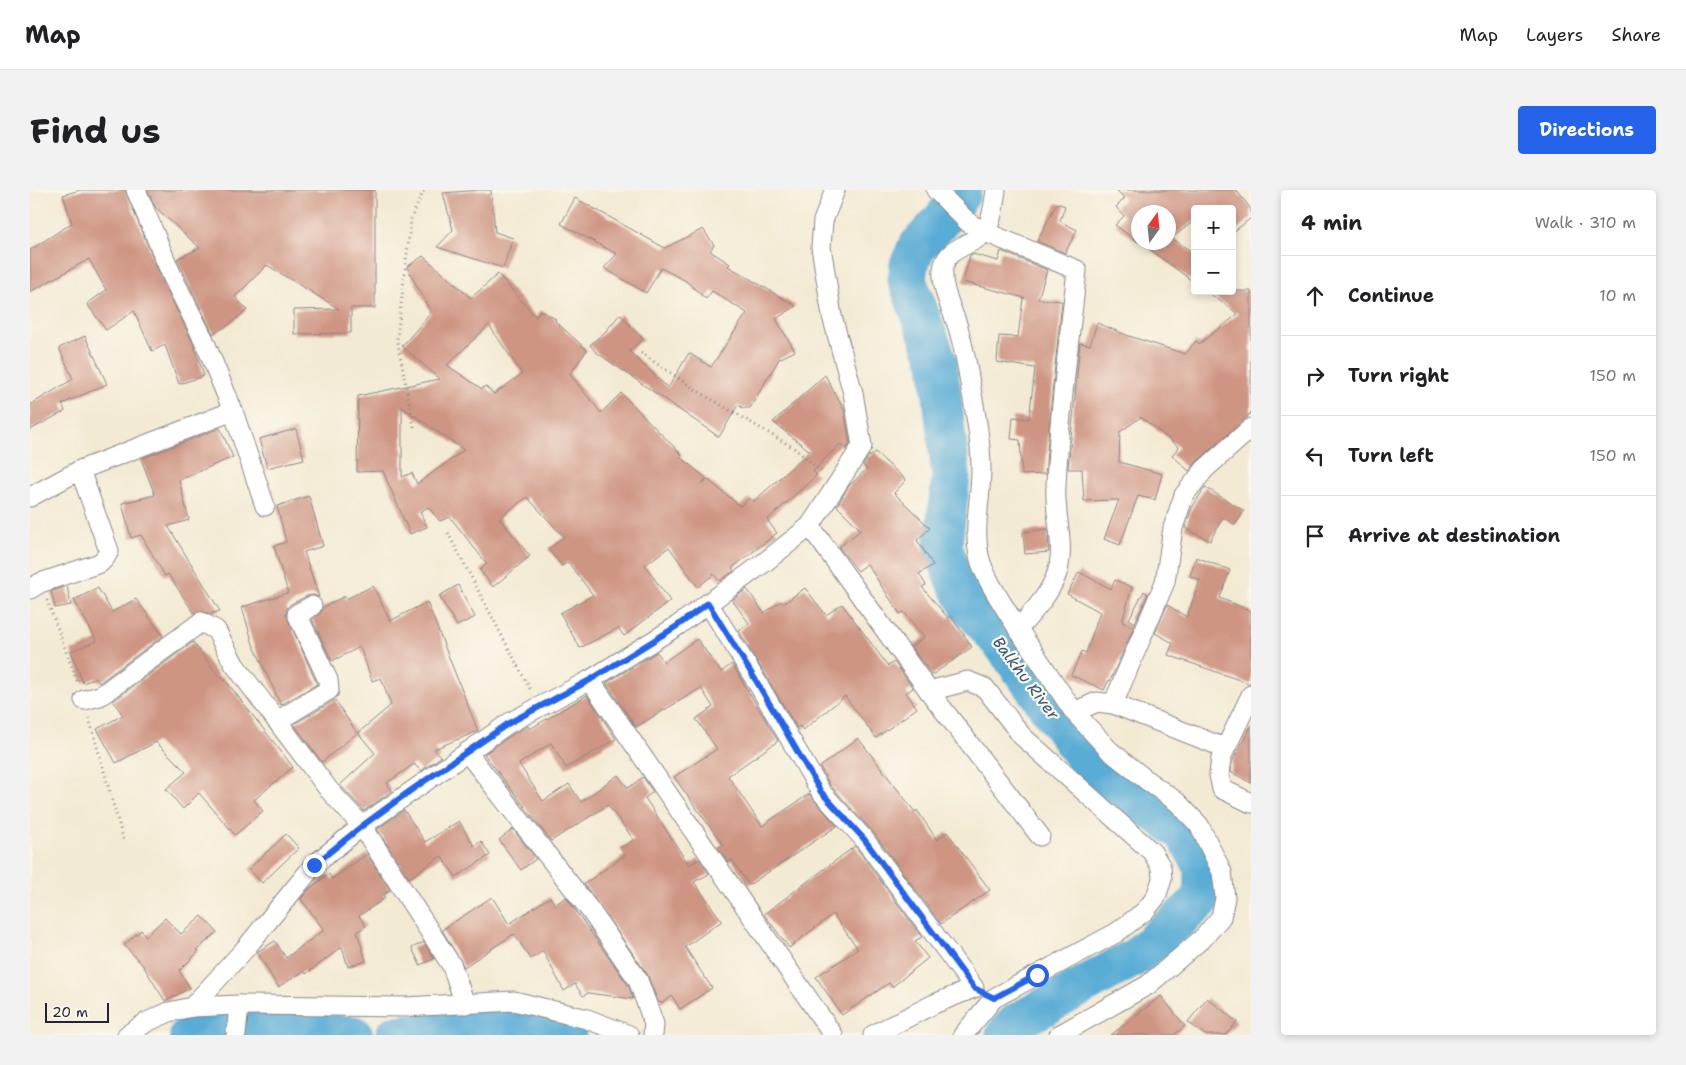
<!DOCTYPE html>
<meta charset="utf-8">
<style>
:root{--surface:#fff;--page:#f2f2f2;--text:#202124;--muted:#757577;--line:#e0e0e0;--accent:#2563eb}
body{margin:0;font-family:"Shantell Sans",sans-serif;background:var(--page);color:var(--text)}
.controls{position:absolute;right:15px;top:15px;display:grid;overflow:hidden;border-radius:5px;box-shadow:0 2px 8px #0003}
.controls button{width:45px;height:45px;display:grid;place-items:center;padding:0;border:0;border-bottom:1px solid var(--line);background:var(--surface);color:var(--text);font:25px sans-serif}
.compass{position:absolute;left:1101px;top:15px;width:45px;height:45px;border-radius:50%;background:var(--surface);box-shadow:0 2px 8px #0003;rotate:15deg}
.scale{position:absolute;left:15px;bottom:12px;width:64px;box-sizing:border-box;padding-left:5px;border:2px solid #22223b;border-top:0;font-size:14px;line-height:18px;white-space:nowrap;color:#22223b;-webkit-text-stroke:4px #fbf7ec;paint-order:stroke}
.stop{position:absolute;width:15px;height:15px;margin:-11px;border:4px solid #2563eb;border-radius:50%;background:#fff}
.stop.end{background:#2563eb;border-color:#fff;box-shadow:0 1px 5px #0008}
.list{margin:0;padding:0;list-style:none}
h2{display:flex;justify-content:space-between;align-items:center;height:65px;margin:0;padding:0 20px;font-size:21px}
h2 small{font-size:16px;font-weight:400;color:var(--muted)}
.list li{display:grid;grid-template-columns:32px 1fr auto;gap:15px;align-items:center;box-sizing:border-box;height:80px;padding:0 20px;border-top:1px solid var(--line)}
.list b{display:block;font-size:19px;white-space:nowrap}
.list em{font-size:16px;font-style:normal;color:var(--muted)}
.icon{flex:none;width:28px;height:28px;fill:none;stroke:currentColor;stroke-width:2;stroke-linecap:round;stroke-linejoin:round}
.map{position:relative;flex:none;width:1221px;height:845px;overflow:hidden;border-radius:5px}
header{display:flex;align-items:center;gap:30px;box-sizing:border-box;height:70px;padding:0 25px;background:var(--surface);border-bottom:1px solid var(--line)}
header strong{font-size:24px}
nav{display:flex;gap:28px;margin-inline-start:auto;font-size:18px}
.intro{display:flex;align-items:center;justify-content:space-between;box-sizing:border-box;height:120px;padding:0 30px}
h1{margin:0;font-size:35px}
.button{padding:12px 22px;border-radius:5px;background:var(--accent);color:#fff;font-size:18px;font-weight:700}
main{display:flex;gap:30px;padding:0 30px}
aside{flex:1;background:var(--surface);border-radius:5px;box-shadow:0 2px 8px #0003}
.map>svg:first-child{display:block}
</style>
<header>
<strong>Map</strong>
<nav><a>Map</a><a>Layers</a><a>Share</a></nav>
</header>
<div class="intro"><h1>Find us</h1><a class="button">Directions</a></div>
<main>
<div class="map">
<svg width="1221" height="845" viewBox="0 0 1221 845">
<defs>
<pattern id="grass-tufts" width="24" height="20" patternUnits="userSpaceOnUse" patternTransform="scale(1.25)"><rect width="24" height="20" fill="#a4cd79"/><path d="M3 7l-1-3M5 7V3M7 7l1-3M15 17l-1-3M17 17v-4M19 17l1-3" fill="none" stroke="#8db06a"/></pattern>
</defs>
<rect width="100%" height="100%" fill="#fbf7ec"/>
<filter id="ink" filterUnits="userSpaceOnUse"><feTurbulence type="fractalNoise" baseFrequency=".02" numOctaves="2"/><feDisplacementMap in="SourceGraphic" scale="10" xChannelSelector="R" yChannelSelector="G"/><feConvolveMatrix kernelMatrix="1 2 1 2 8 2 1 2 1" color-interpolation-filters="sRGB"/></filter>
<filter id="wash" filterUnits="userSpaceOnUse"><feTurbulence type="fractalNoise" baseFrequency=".0096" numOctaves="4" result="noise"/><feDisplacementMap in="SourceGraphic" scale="20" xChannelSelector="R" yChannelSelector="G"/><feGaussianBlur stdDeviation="1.12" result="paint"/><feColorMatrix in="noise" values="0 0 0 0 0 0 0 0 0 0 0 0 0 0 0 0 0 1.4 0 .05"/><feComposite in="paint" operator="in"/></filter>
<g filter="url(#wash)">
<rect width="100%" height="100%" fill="#f3ead3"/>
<path fill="url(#grass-tufts)" stroke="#63785a" d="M 922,0 L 952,0 L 916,23 Z"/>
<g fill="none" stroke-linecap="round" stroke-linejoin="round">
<g stroke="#59acd5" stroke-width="39">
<path d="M 932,0 L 931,4 L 910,32 L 887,57 L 879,75 L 877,90 L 908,172 L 921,286 L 913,355 L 922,385 L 939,416 L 976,459 L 1053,566 L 1086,595 L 1154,643 L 1174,678 L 1173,708 L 1107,766 L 987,832 L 975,845"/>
<path d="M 159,845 L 162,843 L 232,840 L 324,845"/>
<path d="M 365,845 L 474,835 L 490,832 L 537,845"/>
</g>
</g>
<g id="blocks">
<g fill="#cf9583" fill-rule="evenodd">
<path d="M 50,0 L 95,0 L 133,92 L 164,155 L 174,186 L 149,194 L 135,155 L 122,161 L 104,121 L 76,140 L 57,114 L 76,100 L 59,69 L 0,102 L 0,60 L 42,33 L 33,5 Z"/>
<path d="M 118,0 L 345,0 L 345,118 L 321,118 L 321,143 L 264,144 L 264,120 L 309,119 L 237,75 L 205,107 L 217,120 L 200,134 L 183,144 L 147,69 L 170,58 L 125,17 Z"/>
<path d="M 449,0 L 461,0 L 465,42 L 483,48 L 473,78 L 407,57 L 423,40 L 413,3 Z"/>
<path d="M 1086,0 L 1206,0 L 1221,19 L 1221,28 L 1202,43 L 1202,19 L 1165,19 L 1165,30 L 1142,48 L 1165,64 L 1165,93 L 1110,52 L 1138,52 L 1138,22 L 1108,22 L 1108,52 L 1085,35 L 1094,26 L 1086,17 L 1095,8 Z"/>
<path d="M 545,8 L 635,58 L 673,39 L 684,55 L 680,61 L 700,74 L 698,76 L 766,116 L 746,129 L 765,161 L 749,169 L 720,218 L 713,218 L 708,215 L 689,247 L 566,162 L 560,155 L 576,141 L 590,124 L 613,149 L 599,161 L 638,198 L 659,163 L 681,177 L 717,123 L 682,101 L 676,109 L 656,91 L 631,78 L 616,103 L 574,78 L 587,64 L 531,34 Z"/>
<path d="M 1027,13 L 1035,16 L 1030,31 L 1047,40 L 1035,63 L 1007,51 Z"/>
<path d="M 971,61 L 1017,80 L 1008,109 L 1032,111 L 1021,214 L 1015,284 L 992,285 L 990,250 L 981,249 L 983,227 L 999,229 L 1005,178 L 967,172 L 969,146 L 988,147 L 993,108 L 995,108 L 933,92 L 940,65 L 943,64 L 968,71 Z"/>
<path d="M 393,66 L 441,108 L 468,84 L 506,127 L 510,120 L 526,129 L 525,131 L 557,160 L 540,184 L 571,223 L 591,203 L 652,265 L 650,267 L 676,288 L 672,294 L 677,289 L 710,316 L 720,308 L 723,312 L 780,261 L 743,232 L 795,185 L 814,220 L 820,254 L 816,260 L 810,254 L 783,281 L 787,285 L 737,330 L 747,343 L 702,378 L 704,381 L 689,391 L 684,384 L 668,397 L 639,357 L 615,375 L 640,411 L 594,446 L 588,438 L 550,458 L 530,423 L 563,405 L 538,372 L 532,376 L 518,359 L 534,347 L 497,307 L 469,328 L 500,366 L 463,397 L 450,380 L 457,374 L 420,327 L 410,331 L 398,317 L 390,322 L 397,337 L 380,344 L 353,281 L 327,282 L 328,206 L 410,189 L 372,156 L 401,123 L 377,77 ZM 459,135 L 492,184 L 464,204 L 455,196 L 452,199 L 417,175 ZM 372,217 L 434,260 L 387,294 L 382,283 L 372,287 Z"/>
<path d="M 1176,101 L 1221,101 L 1221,223 L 1168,271 L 1159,281 L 1142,265 L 1149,257 L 1111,227 L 1090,242 L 1089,272 L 1132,284 L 1125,310 L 1108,306 L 1090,355 L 1074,349 L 1089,310 L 1054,311 L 1052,279 L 1038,279 L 1050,153 L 1060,155 L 1067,133 L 1099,146 L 1155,164 L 1166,151 L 1169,154 L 1208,124 Z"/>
<path d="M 55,146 L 77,194 L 32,214 L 35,221 L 0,240 L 0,215 L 43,189 L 29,158 Z"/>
<path d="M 190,238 L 203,267 L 149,290 L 159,330 L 138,336 L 190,421 L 180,424 L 171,421 L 164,423 L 138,384 L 135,386 L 111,345 L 101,348 L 92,313 L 125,305 L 111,269 Z"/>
<path d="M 266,239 L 274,269 L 237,278 L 229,249 Z"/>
<path d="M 845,262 L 876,290 L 864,303 L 900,338 L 887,350 L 903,375 L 889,384 L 896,395 L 892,397 L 918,428 L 921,426 L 942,457 L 902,485 L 881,457 L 894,447 L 874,422 L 870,424 L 837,374 L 828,381 L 809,357 L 831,340 L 807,316 L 818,297 L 837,279 L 833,275 L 839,265 L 840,267 Z"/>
<path d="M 1175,297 L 1214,321 L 1205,335 L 1193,327 L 1180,351 L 1155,338 L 1162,318 Z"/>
<path d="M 279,306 L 293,356 L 274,362 L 289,407 L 283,405 L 277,406 L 261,414 L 257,418 L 256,424 L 287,494 L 251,515 L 223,454 L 212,417 L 258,403 L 244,356 L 256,352 L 247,316 Z"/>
<path d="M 1018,339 L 1019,362 L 995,364 L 993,342 Z"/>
<path d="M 1166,367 L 1200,380 L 1190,408 L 1221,421 L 1221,494 L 1138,465 L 1143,453 L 1125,443 L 1137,415 L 1157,427 L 1170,390 L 1160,386 Z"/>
<path d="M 1049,382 L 1081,399 L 1085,390 L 1102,397 L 1092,432 L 1104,437 L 1080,491 L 1079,490 L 1074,500 L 1041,485 L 1052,461 L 1056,463 L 1070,422 L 1037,404 Z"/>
<path d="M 428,395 L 445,427 L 427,436 L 409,406 Z"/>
<path d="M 37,396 L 41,415 L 25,418 L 21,401 Z"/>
<path d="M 343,396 L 360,431 L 397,412 L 448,541 L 404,559 L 411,567 L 391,581 L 384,574 L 357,593 L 362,601 L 334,621 L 310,595 L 345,563 L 328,543 L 361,515 L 351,488 L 342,491 L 330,457 L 302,471 L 282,429 L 291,422 L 293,417 L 315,406 L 316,409 Z"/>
<path d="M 68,398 L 82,422 L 106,409 L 133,446 L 69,493 L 66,488 L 53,493 L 41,461 L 67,451 L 44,410 Z"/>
<path d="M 775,398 L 796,425 L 812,414 L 858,476 L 864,472 L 883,498 L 876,503 L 887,518 L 846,548 L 815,506 L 773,540 L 770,536 L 767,538 L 709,441 L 719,433 L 702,410 L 717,399 L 734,423 L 751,411 L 753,414 Z"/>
<path d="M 1114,401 L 1118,404 L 1105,433 L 1099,429 Z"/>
<path d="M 667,449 L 691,482 L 702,474 L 748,551 L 698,586 L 732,636 L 779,604 L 807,636 L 719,695 L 702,670 L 698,672 L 688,657 L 693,655 L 644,587 L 687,559 L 666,529 L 683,517 L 671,498 L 606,537 L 576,493 L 627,462 L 634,472 Z"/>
<path d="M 163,452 L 190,488 L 192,486 L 263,577 L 224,610 L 233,621 L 205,645 L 169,603 L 153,619 L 136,599 L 156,582 L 126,552 L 86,573 L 67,539 L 93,525 L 83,511 Z"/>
<path d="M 557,505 L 586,549 L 536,578 L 521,553 L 489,574 L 513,611 L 539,594 L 551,612 L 588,585 L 598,598 L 613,587 L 623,602 L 615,608 L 659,675 L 669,669 L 679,684 L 664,692 L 692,731 L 655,757 L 682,798 L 650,819 L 642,806 L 632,813 L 628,812 L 617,784 L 554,694 L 595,665 L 590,658 L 604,650 L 578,615 L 521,651 L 454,564 L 485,543 L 498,536 L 500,539 Z"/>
<path d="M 305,510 L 327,543 L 292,572 L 264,534 Z"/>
<path d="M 1221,536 L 1221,593 L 1201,582 L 1202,572 Z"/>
<path d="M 828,548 L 885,622 L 887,620 L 907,650 L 917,642 L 960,700 L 911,734 L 843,642 L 800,595 L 790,577 Z"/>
<path d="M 374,620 L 395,652 L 429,631 L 444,656 L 451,651 L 460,665 L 426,687 L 411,666 L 379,688 L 347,639 Z"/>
<path d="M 483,639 L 506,669 L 491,680 L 469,650 Z"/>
<path d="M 256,644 L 269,658 L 232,693 L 219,679 Z"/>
<path d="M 825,656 L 892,747 L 885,751 L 898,768 L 862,797 L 859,793 L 812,825 L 786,787 L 828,759 L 803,724 L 759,758 L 734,724 Z"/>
<path d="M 337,664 L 360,700 L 353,705 L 355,708 L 329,726 L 336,736 L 327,742 L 336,771 L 318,777 L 312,757 L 276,784 L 274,781 L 248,797 L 227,762 L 245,751 L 256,768 L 294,740 L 271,709 L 279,699 L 299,684 L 302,689 Z"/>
<path d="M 462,707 L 479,734 L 520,707 L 525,715 L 536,707 L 598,795 L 603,809 L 558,803 L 553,806 L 545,794 L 534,801 L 513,761 L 501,769 L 484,744 L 434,777 L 412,740 Z"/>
<path d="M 172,726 L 187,742 L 167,760 L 169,761 L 149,781 L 160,798 L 135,811 L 112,774 L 94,755 L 111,740 L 116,746 L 135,728 L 151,744 Z"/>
<path d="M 394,752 L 404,769 L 390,775 L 382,758 Z"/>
<path d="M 1131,806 L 1155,836 L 1144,845 L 1081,845 Z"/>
<path d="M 1177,808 L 1207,832 L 1196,845 L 1175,845 L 1158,832 Z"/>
</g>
</g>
</g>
<g filter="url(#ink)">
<use href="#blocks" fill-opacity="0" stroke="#8a8687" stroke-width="1"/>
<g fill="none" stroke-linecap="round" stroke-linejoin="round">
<defs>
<g id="minor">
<path d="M 106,0 L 143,88 L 174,150 L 203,221"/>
<path d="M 906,0 L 939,33 L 955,42 L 1047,80 C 1039,152 1029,224 1026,296 C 1024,323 1034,349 1029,376 C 1024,400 1004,421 988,439 L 1044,522 L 1067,512 L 1083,514 L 1195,558"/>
<path d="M 966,0 C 964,13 963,28 956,40 C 945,57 916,55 913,79 C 911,99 922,119 928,137 C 933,155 937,174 940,193 C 945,221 951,250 951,279 C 951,308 943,337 949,366 C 954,388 976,419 988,439"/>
<path d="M 0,307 L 50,280"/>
<path d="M 780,336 L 899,501 L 938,491 L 955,498 L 992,546 L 1122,662 L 1131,677 L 1132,689 L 1126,707 L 1115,721 L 1086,743 L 964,808 L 933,845"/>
<path d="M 0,399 L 10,393 L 70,373 L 75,368 L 79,361 L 50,280 L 203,221 L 235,316"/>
<path d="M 678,413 L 728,494 L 791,602 L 834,649 L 944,798 L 904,814 L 843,845"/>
<path d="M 560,490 L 803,845"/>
<path d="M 899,501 L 1010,646"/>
<path d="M 1221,505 L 1191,568 L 1189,585 L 1192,599 L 1221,613"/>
<path d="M 54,510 L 70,506 L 80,499 L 171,432 L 186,440 L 204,474 L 299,600 L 332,636 L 422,776 L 435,814"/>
<path d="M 1083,514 L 1135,392 L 1143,338 L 1154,305 L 1175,279 L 1221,238"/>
<path d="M 247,531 L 299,500 L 298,490 L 267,424 L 282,416"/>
<path d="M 437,562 L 560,720 L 608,790 L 624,834 L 623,845"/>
<path d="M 209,815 L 375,817 L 484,811 L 557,829 L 599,845"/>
<path d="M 162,817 L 209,815 L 206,845"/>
<path d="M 97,845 L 117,832 L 139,822 L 162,817 L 215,759 L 284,675 L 332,636 L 479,533 L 560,490 L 647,436 L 735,372 L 780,336 L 832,256 L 823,203 L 802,126 L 791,57 L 793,31 L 805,0"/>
<path d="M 1029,845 L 1118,795 L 1174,747 L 1191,727 L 1195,708 L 1192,682 L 1169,635 L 1147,612 L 1119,592 L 1080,561 L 1044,522"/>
</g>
</defs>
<use href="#minor" stroke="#8a8687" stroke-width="21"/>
<g stroke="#8a8687" stroke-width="3" stroke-dasharray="1 4" stroke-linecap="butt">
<path d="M 611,163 L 666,200 L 764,258 L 792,282"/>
<path d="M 384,237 L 367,149 L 381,29 L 394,0"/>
<path d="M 418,343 L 500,499"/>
<path d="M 17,410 L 47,491"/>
<path d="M 59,528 L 94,652"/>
</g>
<use href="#minor" stroke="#fff" stroke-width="19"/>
</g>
</g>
<g fill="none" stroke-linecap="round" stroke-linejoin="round" filter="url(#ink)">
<path stroke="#2563eb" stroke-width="6" d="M 284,675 L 332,636 L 380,601 L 479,533 L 560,490 L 647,436 L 678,413 L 728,494 L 791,602 L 834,649 L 944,798 L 964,808 L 1007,785"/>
</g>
<g text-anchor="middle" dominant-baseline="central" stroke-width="4.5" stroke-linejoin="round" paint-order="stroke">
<g font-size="16" font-style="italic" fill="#385979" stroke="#fbf7ec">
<text transform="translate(996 488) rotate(53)">Balkhu River</text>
</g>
</g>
</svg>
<div class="controls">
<button>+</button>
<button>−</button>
</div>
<svg class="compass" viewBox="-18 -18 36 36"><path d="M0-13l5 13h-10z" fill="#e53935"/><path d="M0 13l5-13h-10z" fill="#757577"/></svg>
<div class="scale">20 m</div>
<div class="stop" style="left:1007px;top:785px"></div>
<div class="stop end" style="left:284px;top:675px"></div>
</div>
<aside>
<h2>4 min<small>Walk · 310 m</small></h2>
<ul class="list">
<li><svg class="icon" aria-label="ahead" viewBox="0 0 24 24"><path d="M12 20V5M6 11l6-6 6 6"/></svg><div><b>Continue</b></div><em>10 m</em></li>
<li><svg class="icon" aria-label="right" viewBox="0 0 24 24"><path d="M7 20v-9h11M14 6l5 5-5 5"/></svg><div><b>Turn right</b></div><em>150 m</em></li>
<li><svg class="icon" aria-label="left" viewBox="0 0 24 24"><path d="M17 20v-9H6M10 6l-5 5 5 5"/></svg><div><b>Turn left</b></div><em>150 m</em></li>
<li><svg class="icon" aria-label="arrive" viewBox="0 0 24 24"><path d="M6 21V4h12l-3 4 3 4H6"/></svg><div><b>Arrive at destination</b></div></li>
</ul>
</aside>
</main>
